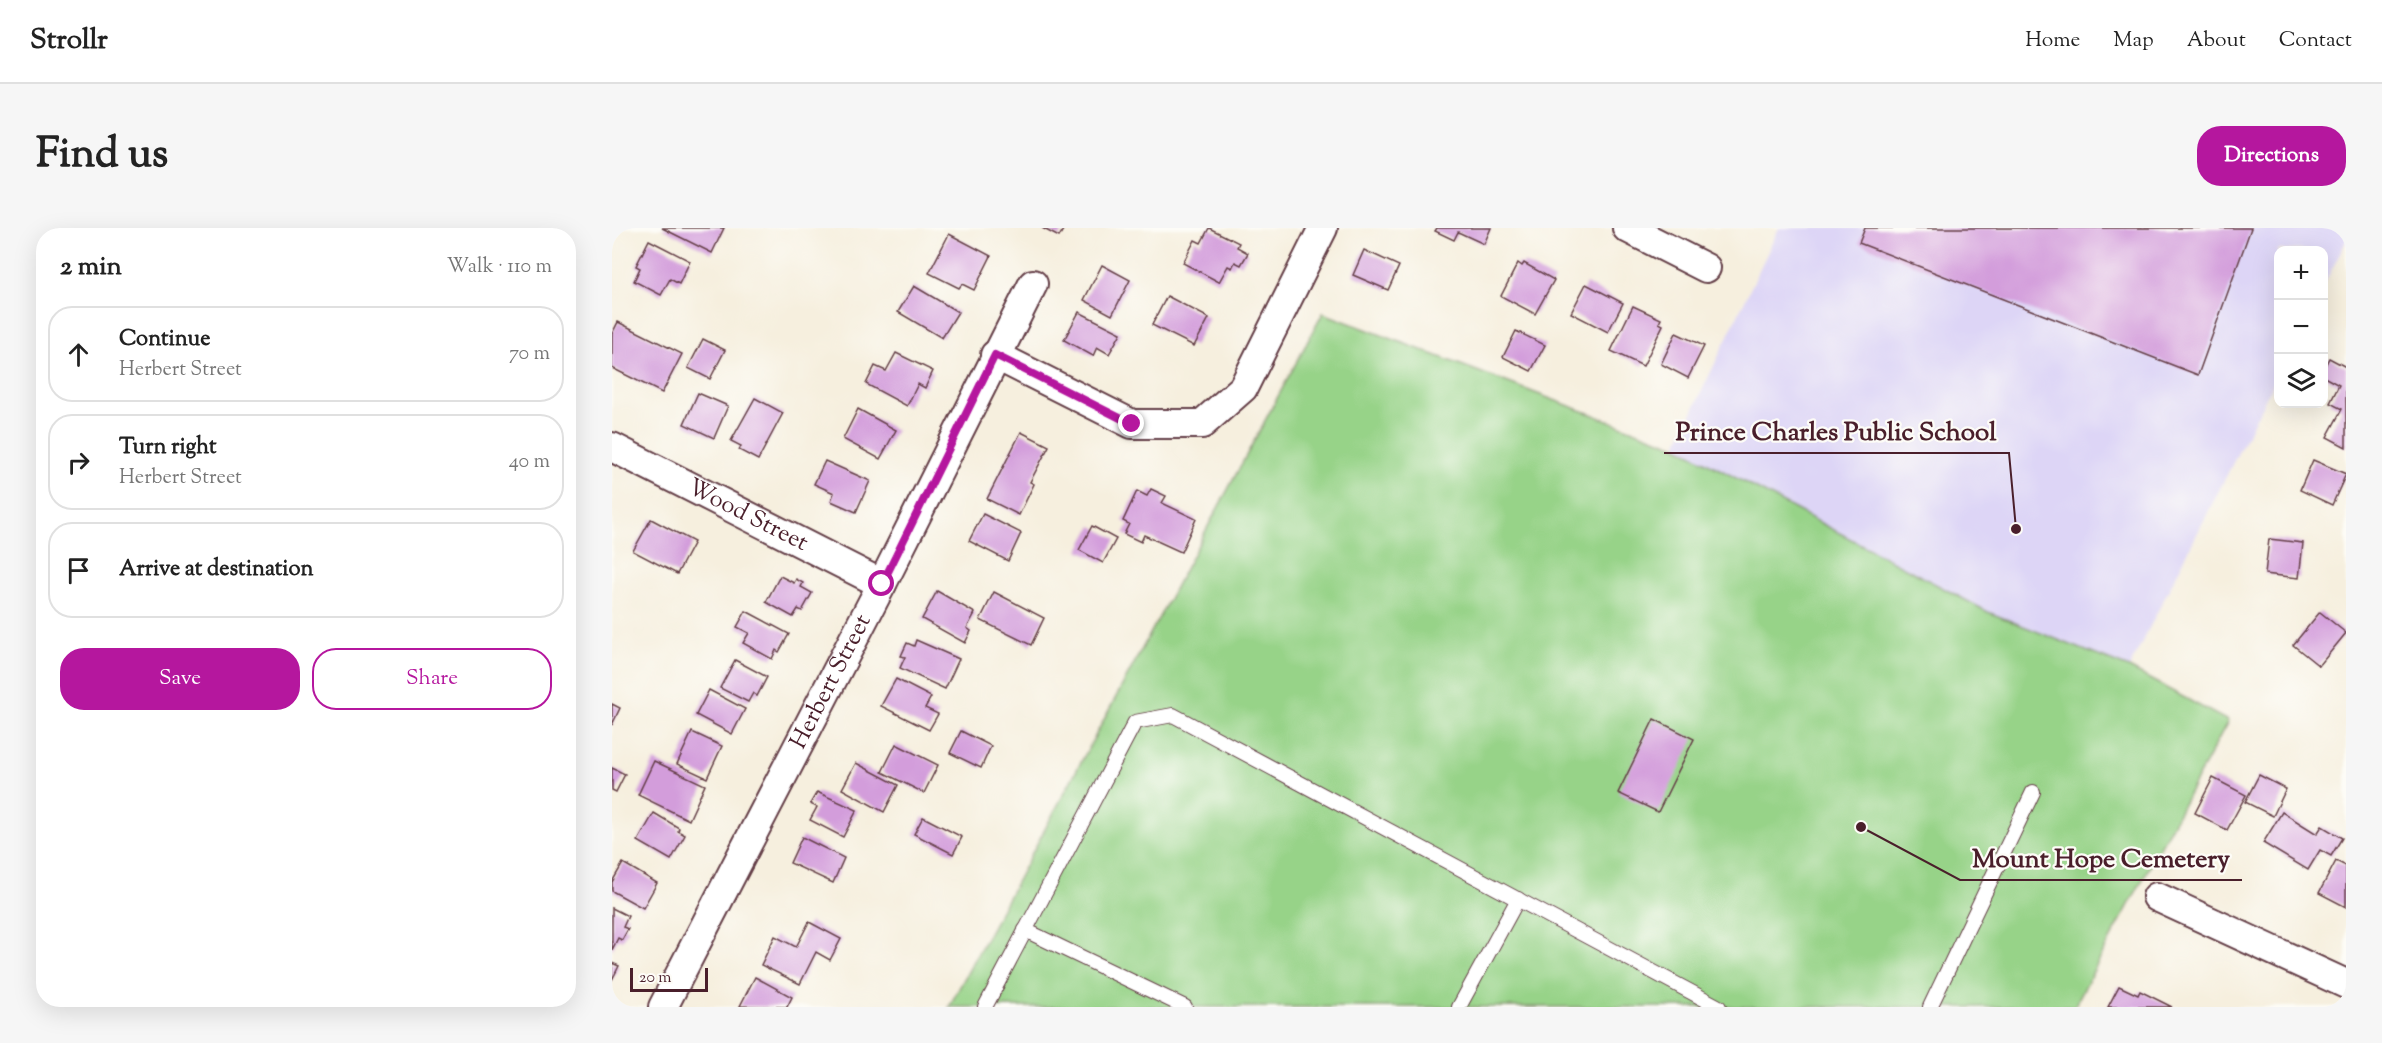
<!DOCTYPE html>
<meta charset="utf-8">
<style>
:root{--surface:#fff;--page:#f6f6f6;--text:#222;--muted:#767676;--line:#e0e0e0;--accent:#b5179e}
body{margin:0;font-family:"Sorts Mill Goudy",serif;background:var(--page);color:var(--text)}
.controls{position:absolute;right:18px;top:18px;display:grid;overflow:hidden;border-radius:12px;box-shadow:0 6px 24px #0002}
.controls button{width:54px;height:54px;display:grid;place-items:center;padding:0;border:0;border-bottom:2px solid var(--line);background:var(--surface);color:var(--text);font:30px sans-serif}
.scale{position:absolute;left:18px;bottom:15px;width:78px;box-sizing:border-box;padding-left:6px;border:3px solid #4a1f2b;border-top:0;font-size:16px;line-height:21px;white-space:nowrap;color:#4a1f2b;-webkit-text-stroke:4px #fdfcf7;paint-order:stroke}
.stop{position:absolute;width:18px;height:18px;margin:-14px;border:4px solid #b5179e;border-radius:50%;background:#fff}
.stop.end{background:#b5179e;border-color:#fff;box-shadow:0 2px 6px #0008}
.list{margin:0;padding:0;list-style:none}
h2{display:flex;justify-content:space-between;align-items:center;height:78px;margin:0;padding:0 24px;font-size:26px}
h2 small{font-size:20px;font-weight:400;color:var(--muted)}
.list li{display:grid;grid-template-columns:39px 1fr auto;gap:18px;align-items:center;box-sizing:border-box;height:96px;margin:0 12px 12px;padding:0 12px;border:2px solid var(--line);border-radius:24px}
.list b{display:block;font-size:22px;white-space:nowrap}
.list p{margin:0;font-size:20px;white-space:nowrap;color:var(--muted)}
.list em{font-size:20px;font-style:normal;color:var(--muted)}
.actions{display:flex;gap:12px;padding:18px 24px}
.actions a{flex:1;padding:14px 0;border:2px solid var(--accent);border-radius:24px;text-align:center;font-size:21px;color:var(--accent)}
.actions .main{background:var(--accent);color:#fff}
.icon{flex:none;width:33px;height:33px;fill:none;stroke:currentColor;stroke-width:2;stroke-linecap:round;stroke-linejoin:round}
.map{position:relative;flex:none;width:1734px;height:779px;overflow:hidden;border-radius:24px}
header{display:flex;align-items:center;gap:36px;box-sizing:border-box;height:84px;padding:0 30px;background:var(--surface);border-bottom:2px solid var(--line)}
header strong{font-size:28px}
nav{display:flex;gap:33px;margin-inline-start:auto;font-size:21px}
.intro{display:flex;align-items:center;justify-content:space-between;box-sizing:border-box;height:144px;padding:0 36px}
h1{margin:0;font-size:42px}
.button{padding:15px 27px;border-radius:24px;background:var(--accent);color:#fff;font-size:21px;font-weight:700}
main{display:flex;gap:36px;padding:0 36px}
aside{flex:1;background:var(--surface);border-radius:24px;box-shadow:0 6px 24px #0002}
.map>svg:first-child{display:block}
</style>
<header>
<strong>Strollr</strong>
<nav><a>Home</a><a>Map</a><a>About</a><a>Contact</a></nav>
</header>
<div class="intro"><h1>Find us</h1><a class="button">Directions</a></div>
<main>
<aside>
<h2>2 min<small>Walk · 110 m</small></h2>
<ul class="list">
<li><svg class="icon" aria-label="ahead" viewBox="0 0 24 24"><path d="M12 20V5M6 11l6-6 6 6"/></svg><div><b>Continue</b><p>Herbert Street</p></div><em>70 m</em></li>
<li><svg class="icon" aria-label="right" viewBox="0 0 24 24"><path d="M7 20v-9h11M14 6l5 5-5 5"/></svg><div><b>Turn right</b><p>Herbert Street</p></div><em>40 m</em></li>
<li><svg class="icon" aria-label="arrive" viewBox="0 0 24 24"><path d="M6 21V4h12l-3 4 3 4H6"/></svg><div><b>Arrive at destination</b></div></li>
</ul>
<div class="actions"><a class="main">Save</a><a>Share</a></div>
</aside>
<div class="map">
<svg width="1734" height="779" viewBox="0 0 1734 779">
<rect width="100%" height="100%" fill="#fdfcf7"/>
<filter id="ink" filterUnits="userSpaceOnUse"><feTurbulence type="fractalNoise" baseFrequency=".0167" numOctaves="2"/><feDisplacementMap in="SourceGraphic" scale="12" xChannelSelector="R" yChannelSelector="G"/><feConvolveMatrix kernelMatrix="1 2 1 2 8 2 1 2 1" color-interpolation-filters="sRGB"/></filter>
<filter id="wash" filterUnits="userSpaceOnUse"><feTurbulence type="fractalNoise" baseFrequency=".008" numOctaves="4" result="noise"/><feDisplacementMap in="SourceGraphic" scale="24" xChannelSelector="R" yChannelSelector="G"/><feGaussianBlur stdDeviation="1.35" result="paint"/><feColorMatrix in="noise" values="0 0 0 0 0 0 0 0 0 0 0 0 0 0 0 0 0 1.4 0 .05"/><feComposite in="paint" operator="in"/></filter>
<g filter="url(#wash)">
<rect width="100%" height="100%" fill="#f6efde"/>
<path fill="#ddd5f6" d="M 1167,0 L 1734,0 L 1734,13 L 1712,57 L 1712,22 L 1666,22 L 1666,146 L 1517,440 L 1376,384 L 1064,218 Z"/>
<path fill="#97d388" stroke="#70795a" stroke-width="1.5" d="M 711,85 L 1064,218 L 1376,384 L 1517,440 L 1616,493 L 1462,779 L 337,779 Z"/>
<g id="blocks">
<g fill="#d39ddb">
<path d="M 50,0 L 112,0 L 100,25 Z"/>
<path d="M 430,0 L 452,0 L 447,9 Z"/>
<path d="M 597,0 L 627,15 L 625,19 L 636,25 L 629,37 L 623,34 L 620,40 L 616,38 L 607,54 L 571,35 L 583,12 L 589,15 Z"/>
<path d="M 825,0 L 879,0 L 872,16 L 846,4 L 842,12 L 823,3 Z"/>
<path d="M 1253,0 L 1639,0 L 1586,147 L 1247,15 Z"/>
<path d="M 337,6 L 379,28 L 362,62 L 350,56 L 347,60 L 317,45 Z"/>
<path d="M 37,12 L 78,33 L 67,56 L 58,51 L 49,67 L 22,53 L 28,40 L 24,38 Z"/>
<path d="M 752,22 L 787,38 L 776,62 L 741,47 Z"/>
<path d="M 906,35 L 910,38 L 912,35 L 942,52 L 923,86 L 889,68 Z"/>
<path d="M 490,37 L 518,52 L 500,87 L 472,72 Z"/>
<path d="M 974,56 L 1011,75 L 996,104 L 959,85 Z"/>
<path d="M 302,58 L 346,84 L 330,110 L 286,84 Z"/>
<path d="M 555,68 L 597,90 L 582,118 L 540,97 Z"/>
<path d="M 1021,78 L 1049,91 L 1047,95 L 1051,97 L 1031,138 L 999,123 Z"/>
<path d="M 467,84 L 509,105 L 497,126 L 485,119 L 481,128 L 452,112 Z"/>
<path d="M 6,94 L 70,126 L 50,165 L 0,140 L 0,106 Z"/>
<path d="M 904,103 L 933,117 L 919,143 L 891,129 Z"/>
<path d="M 1064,105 L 1092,118 L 1076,150 L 1049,136 Z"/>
<path d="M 91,111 L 113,122 L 98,151 L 76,140 Z"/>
<path d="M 284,125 L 321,143 L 313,160 L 306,156 L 295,178 L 254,156 L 263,138 L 274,143 Z"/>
<path d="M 1717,130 L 1734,139 L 1734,219 L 1715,209 L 1730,181 L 1718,175 L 1727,157 L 1712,149 L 1712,140 Z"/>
<path d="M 86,165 L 116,178 L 102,210 L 72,196 Z"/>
<path d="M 143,170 L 171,185 L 146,232 L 127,222 L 129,218 L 119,213 Z"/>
<path d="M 246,181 L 284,202 L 268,231 L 231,211 Z"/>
<path d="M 409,204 L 437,218 L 418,254 L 422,256 L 407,287 L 375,271 Z"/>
<path d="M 1701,232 L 1734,246 L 1720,277 L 1688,262 Z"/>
<path d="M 213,233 L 258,253 L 244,284 L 219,273 L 222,265 L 202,256 Z"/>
<path d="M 539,261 L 554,268 L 550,275 L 584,291 L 569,324 L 532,307 L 529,314 L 512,306 L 517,296 L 511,293 L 525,263 L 535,268 Z"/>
<path d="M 371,286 L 409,305 L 396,333 L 357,313 Z"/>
<path d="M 39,291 L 82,314 L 65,346 L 21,323 Z"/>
<path d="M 480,298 L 504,311 L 491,335 L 467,322 Z"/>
<path d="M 1657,311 L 1691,315 L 1687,350 L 1653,346 Z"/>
<path d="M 168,348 L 182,355 L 184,351 L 191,355 L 189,359 L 200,365 L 190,383 L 186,381 L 181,389 L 154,374 Z"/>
<path d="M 325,363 L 363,385 L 355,400 L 359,403 L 353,415 L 310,391 Z"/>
<path d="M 382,364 L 432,390 L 419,417 L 368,392 Z"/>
<path d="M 134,383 L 177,406 L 167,424 L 164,422 L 160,431 L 131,415 L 137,405 L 125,399 Z"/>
<path d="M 1708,384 L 1734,405 L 1707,438 L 1681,417 Z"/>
<path d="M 304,412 L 347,431 L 333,461 L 288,440 L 293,429 L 289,428 L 295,415 L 302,418 Z"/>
<path d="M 123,432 L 155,449 L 145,468 L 141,465 L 136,474 L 108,460 Z"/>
<path d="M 284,451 L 319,469 L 313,480 L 326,486 L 317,502 L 269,478 Z"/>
<path d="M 97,462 L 133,481 L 120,506 L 84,487 Z"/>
<path d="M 0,476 L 8,480 L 0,497 Z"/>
<path d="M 1042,491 L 1082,511 L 1046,584 L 1006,565 Z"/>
<path d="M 349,503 L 379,518 L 369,540 L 338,525 Z"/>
<path d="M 80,504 L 110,518 L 95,550 L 65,536 Z"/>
<path d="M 284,516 L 326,537 L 312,565 L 270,544 Z"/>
<path d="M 42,533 L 93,557 L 77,592 L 26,567 Z"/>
<path d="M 244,535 L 286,557 L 272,584 L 230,561 Z"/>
<path d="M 0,540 L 13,546 L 4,564 L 0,562 Z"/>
<path d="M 1647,547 L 1674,561 L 1661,588 L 1633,574 Z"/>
<path d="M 1601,550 L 1634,567 L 1615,602 L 1583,585 Z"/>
<path d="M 205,564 L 245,582 L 231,609 L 198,592 L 205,579 L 198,576 Z"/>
<path d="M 1670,584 L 1705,606 L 1710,598 L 1730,610 L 1719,628 L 1708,622 L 1696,642 L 1651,615 Z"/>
<path d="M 42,585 L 67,600 L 66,603 L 73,607 L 59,632 L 26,613 Z"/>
<path d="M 311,589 L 350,609 L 341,626 L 302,606 Z"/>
<path d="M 190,609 L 232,630 L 221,655 L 178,635 Z"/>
<path d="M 1724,633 L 1734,638 L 1734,679 L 1707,665 Z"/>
<path d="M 11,635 L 45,655 L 31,680 L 0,663 L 0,654 Z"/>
<path d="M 0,680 L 16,688 L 11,699 L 16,701 L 10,712 L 6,710 L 0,722 Z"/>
<path d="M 197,694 L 229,711 L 218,732 L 204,724 L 188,756 L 149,737 L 163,708 L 184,719 Z"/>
<path d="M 0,735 L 7,738 L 0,752 Z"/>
<path d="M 143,749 L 180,769 L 175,779 L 128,778 Z"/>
<path d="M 1507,758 L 1526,767 L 1528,763 L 1560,779 L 1496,779 Z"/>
</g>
</g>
</g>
<g filter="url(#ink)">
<use href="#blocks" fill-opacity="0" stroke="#643e46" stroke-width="1.5"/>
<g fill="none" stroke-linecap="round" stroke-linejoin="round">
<defs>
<g id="lane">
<path d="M 413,702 L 573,779"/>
<path d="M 373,779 L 523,494 L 561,487 L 1107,779"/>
<path d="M 847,779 L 906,671"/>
<path d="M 1318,779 L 1421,564"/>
</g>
<g id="street">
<path d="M 1015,0 L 1094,40"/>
<path d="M 383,127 L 520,196 L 590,196 L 631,160 L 711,0"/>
<path id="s1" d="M 0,219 L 270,356"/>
<path d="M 1545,669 L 1734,756"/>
<path id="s2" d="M 51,779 L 270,356 L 421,56"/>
</g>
</defs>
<use href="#lane" stroke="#643e46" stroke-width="16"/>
<use href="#street" stroke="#643e46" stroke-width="32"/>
<use href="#lane" stroke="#fff" stroke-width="14"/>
<use href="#street" stroke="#fff" stroke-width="28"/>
</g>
</g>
<g fill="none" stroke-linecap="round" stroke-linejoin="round" filter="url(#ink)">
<path stroke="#b5179e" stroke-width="8" d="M 270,356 L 383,127 L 520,196"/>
</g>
<g text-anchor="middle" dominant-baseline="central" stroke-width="4.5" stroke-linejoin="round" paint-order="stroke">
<g font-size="24" fill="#4a1f2b" stroke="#fdfcf7">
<text stroke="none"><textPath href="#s1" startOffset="152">Wood Street</textPath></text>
<text stroke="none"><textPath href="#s2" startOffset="366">Herbert Street</textPath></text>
</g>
</g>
<path fill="none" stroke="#4a1f2b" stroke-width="2" d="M1404 301L1397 225H1052M1249 599L1348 652H1630"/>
<g fill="#4a1f2b" stroke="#fdfcf7" stroke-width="2">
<circle cx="1404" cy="301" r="6"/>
<circle cx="1249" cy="599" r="6"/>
</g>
<g font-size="26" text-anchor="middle" font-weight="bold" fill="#4a1f2b" stroke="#fdfcf7" stroke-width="4.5" stroke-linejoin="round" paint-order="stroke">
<text x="1224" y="212">Prince Charles Public School</text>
<text x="1489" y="639">Mount Hope Cemetery</text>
</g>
</svg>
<div class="controls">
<button>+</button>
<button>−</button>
<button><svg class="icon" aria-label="layers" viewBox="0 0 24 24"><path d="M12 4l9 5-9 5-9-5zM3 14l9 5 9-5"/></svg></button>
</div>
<div class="scale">20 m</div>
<div class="stop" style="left:270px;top:356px"></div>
<div class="stop end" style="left:520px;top:196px"></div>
</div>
</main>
